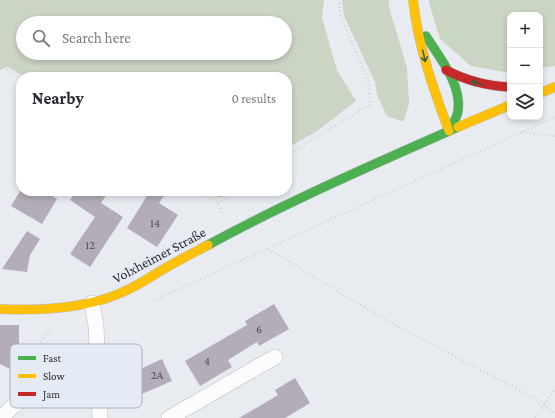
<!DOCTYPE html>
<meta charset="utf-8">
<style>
:root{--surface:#fff;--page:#f2f2f3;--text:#2b2b33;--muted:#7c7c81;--line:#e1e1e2}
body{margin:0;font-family:"Crimson Pro",serif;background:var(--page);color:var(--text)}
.controls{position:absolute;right:12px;top:12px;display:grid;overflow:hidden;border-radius:8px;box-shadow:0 2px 6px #0003}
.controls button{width:36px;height:36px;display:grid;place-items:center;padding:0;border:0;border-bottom:1px solid var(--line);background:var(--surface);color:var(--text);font:20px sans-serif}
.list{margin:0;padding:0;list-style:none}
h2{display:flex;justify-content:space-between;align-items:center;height:52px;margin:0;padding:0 16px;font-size:17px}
h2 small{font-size:13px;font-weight:400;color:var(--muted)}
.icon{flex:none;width:22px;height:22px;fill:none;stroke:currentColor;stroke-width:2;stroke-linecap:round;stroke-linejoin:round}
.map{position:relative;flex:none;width:555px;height:418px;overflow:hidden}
.search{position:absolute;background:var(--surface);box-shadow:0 2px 6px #0003;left:16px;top:16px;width:276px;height:44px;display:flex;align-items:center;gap:10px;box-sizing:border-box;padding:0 14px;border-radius:22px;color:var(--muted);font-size:15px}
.panel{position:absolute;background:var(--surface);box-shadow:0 2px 6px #0003;left:16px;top:72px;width:276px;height:124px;border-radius:16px}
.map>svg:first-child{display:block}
</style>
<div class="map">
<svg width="555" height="418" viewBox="0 0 555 418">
<rect width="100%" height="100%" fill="#e8ecf1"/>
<g fill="#cbd5c4" fill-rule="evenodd">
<path d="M 0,0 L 324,0 L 322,18 L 337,70 L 356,101 L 317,131 L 287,148 L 287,77 L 25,77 L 8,67 L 0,70 ZM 23,23 L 285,23 L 285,53 L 23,53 Z"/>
<path d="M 342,0 L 389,0 L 389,7 L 407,68 L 409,104 L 403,122 L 387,116 L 377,95 L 375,82 L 344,16 Z"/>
<path d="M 429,0 L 555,0 L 555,66 L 540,68 L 540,15 L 510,15 L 510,73 L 471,66 L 440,39 L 429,3 Z"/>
<path d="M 209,191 L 229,191 L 220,198 Z"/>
</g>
<g fill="#b4adb7">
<path d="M 20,191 L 44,191 L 57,199 L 42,224 L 11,206 Z"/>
<path d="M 76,191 L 109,191 L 101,203 L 123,217 L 90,267 L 70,254 L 95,217 L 70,200 Z"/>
<path d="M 150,191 L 167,191 L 159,203 L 178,215 L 157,247 L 127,228 Z"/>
<path d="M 27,231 L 40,239 L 30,255 L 27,272 L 2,269 Z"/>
<path d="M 274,304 L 289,329 L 259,346 L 257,342 L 228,360 L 232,367 L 200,386 L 185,361 L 247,325 L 245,321 Z"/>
<path d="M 0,325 L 19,325 L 19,349 L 25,353 L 14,371 L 0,364 Z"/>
<path d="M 162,359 L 172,381 L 130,399 L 121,378 Z"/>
<path d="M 295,378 L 310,403 L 285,418 L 239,418 L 278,395 L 275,390 Z"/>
</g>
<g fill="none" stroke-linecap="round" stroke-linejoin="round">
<defs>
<g id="street">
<path d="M 92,303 L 96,326 L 100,418"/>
<path d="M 2,418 C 27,385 61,390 98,390"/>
<path d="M 169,418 L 275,357"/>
</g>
<g id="fast">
<path d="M 426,36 C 439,57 462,84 458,111 C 457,118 452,125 449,131"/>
<path d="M 208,245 C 289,201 374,164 458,127"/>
</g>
<g id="slow">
<path d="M 413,0 C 418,46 433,88 449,131"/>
<path d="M 540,93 L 555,87"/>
<path d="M 458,127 L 510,105"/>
<path d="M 0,309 C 41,311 85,309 123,292 C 137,286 149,278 162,270 C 177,261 193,253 208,245"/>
</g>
<path id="jam" d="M 446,70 C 467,81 487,86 510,87"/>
</defs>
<use href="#street" stroke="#b9bdc1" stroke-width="16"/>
<use href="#fast" stroke="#b9bdc1" stroke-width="10"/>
<use href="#slow" stroke="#b9bdc1" stroke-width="10"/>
<use href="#jam" stroke="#b9bdc1" stroke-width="10"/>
<g stroke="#d0d2d3" stroke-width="2.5" stroke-dasharray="1 3" stroke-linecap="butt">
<path d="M 24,0 L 42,9"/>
<path d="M 33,23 L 48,0"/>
<path d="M 21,79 L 3,67 L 23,37"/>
<path d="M 522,132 L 555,136"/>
<path d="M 287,155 L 370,105 L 369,82 L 340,14 L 339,0"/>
<path d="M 199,191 L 218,203 L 223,215"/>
<path d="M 218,203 L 239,191"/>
<path d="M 268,249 L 384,319 L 545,404 L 555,415"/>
<path d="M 153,301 L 555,117"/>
<path d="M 24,381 L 23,371 L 50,328"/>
<path d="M 535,418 L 555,389"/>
</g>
<use href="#street" stroke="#fcfcfd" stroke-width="15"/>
<use href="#fast" stroke="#4caf50" stroke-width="9"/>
<use href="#slow" stroke="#ffc107" stroke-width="9"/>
<use href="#jam" stroke="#c62828" stroke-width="9"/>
</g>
<defs><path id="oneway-shaft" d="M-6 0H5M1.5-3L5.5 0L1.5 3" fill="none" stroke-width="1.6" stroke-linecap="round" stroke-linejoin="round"/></defs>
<g stroke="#36603c">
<use href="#oneway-shaft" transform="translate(424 56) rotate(77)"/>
<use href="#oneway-shaft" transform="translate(477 83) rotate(-165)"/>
</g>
<g text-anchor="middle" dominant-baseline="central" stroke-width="3" stroke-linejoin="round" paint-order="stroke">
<g font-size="12" fill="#4b4c50">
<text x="155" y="223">14</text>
<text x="90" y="245">12</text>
<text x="259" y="329">6</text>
<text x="207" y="361">4</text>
<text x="157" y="375">2A</text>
</g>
<g font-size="14" fill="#282b2e" stroke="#e4ebf5">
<text transform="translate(159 255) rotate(-28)">Volxheimer Straße</text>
</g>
</g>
<rect x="10" y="344" width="132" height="64" rx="6" fill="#e4ebf5" stroke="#acb1b9" stroke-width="1"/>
<rect x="18" y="356" width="18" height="4" fill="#4caf50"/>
<rect x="18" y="374" width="18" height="4" fill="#ffc107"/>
<rect x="18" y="392" width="18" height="4" fill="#c62828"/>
<g font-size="11" fill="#282b2e">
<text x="43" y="362">Fast</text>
<text x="43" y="380">Slow</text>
<text x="43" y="398">Jam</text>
</g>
</svg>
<div class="controls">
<button>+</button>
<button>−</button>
<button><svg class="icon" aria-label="layers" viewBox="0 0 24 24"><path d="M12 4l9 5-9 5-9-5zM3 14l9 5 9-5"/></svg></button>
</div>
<div class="search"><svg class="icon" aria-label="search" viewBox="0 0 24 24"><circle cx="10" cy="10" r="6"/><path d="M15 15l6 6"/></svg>Search here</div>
<section class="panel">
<h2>Nearby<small>0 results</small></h2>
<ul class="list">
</ul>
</section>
</div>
